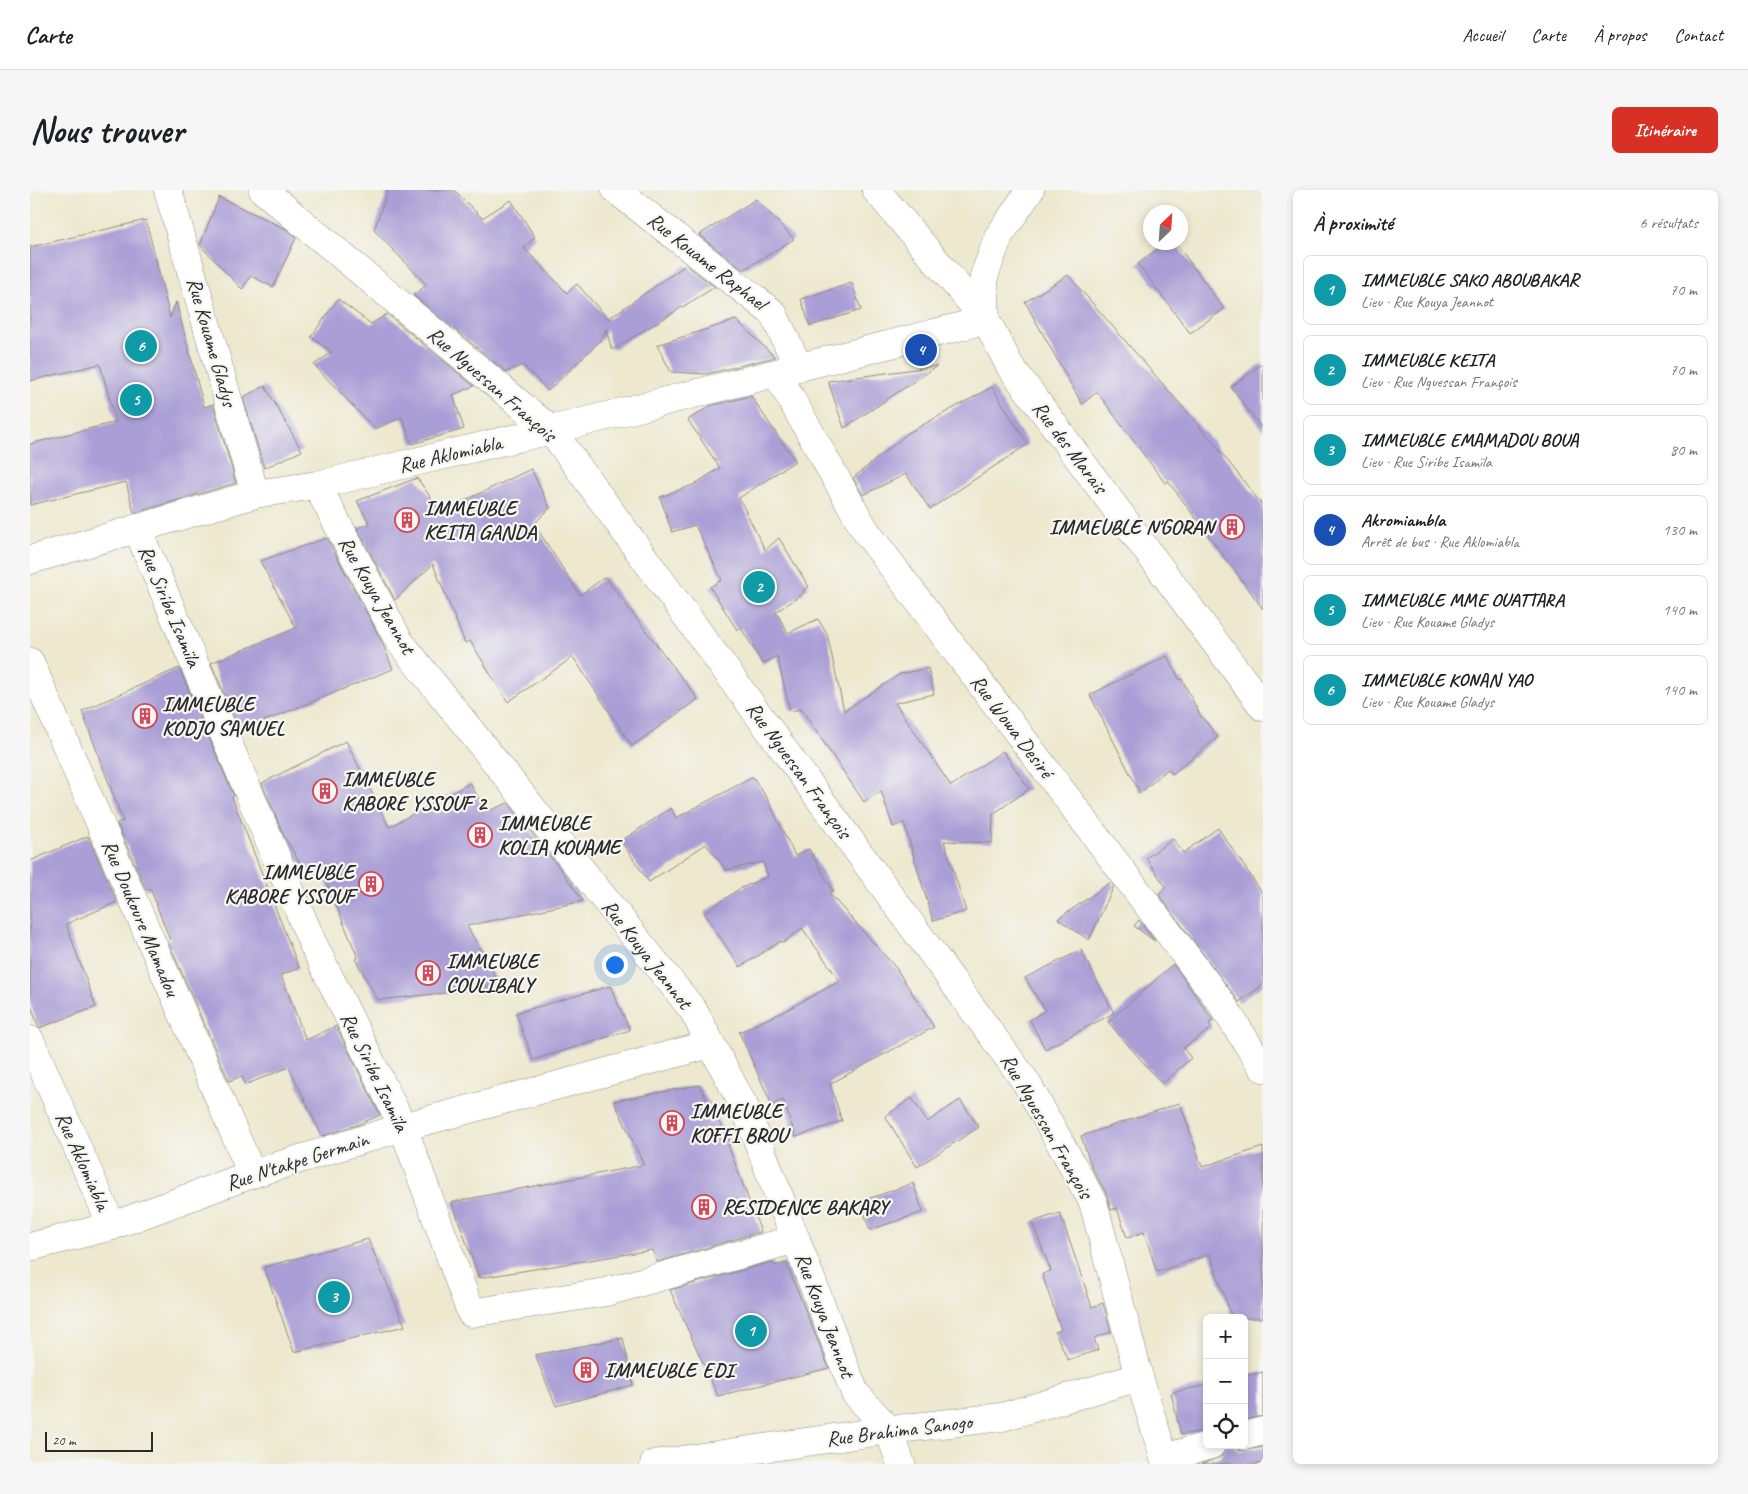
<!DOCTYPE html>
<html lang="fr">
<meta charset="utf-8">
<style>
:root{--surface:#fff;--page:#f6f6f6;--text:#202124;--muted:#757577;--line:#e0e0e0;--accent:#d93025}
body{margin:0;font-family:Caveat,sans-serif;background:var(--page);color:var(--text)}
.controls{position:absolute;right:15px;bottom:15px;display:grid;overflow:hidden;border-radius:8px;box-shadow:0 2px 8px #0003}
.controls button{width:45px;height:45px;display:grid;place-items:center;padding:0;border:0;border-bottom:1px solid var(--line);background:var(--surface);color:var(--text);font:25px sans-serif}
.compass{position:absolute;left:1113px;top:15px;width:45px;height:45px;border-radius:50%;background:var(--surface);box-shadow:0 2px 8px #0003;rotate:25deg}
.scale{position:absolute;left:15px;bottom:12px;width:108px;box-sizing:border-box;padding-left:5px;border:2px solid #2b2b2b;border-top:0;font-size:14px;line-height:18px;white-space:nowrap;color:#2b2b2b;-webkit-text-stroke:4px #f6f6f2;paint-order:stroke}
.you{position:absolute;left:584px;top:774px;width:18px;height:18px;margin:-12px;border:4px solid #fff;border-radius:50%;background:#1a73e8;box-shadow:0 0 0 8px #1a73e833}
.badge{display:grid;place-items:center;width:32px;height:32px;border-radius:50%;background:var(--accent);color:#fff;font-size:16px;font-weight:700}
.pin{position:absolute;translate:-50% -50%;border:2px solid #fff;box-shadow:0 1px 5px #0006}
.list{margin:0;padding:0;list-style:none}
h2{display:flex;justify-content:space-between;align-items:center;height:65px;margin:0;padding:0 20px;font-size:21px}
h2 small{font-size:16px;font-weight:400;color:var(--muted)}
.list li{display:grid;grid-template-columns:32px 1fr auto;gap:15px;align-items:center;box-sizing:border-box;height:70px;margin:0 10px 10px;padding:0 10px;border:1px solid var(--line);border-radius:8px}
.list b{display:block;font-size:19px;white-space:nowrap}
.list p{margin:0;font-size:16px;white-space:nowrap;color:var(--muted)}
.list em{font-size:16px;font-style:normal;color:var(--muted)}
.icon{flex:none;width:28px;height:28px;fill:none;stroke:currentColor;stroke-width:2;stroke-linecap:round;stroke-linejoin:round}
.map{position:relative;flex:none;width:1233px;height:1274px;overflow:hidden;border-radius:8px}
header{display:flex;align-items:center;gap:30px;box-sizing:border-box;height:70px;padding:0 25px;background:var(--surface);border-bottom:1px solid var(--line)}
header strong{font-size:24px}
nav{display:flex;gap:28px;margin-inline-start:auto;font-size:18px}
.intro{display:flex;align-items:center;justify-content:space-between;box-sizing:border-box;height:120px;padding:0 30px}
h1{margin:0;font-size:35px}
.button{padding:12px 22px;border-radius:8px;background:var(--accent);color:#fff;font-size:18px;font-weight:700}
main{display:flex;gap:30px;padding:0 30px}
aside{flex:1;background:var(--surface);border-radius:8px;box-shadow:0 2px 8px #0003}
.map>svg:first-child{display:block}
</style>
<header>
<strong>Carte</strong>
<nav><a>Accueil</a><a>Carte</a><a>À propos</a><a>Contact</a></nav>
</header>
<div class="intro"><h1>Nous trouver</h1><a class="button">Itinéraire</a></div>
<main>
<div class="map">
<svg width="1233" height="1274" viewBox="0 0 1233 1274">
<rect width="100%" height="100%" fill="#f6f6f2"/>
<filter id="ink" filterUnits="userSpaceOnUse"><feTurbulence type="fractalNoise" baseFrequency=".02" numOctaves="2"/><feDisplacementMap in="SourceGraphic" scale="10" xChannelSelector="R" yChannelSelector="G"/><feConvolveMatrix kernelMatrix="1 2 1 2 8 2 1 2 1" color-interpolation-filters="sRGB"/></filter>
<filter id="wash" filterUnits="userSpaceOnUse"><feTurbulence type="fractalNoise" baseFrequency=".0096" numOctaves="4" result="noise"/><feDisplacementMap in="SourceGraphic" scale="20" xChannelSelector="R" yChannelSelector="G"/><feGaussianBlur stdDeviation="1.12" result="paint"/><feColorMatrix in="noise" values="0 0 0 0 0 0 0 0 0 0 0 0 0 0 0 0 0 1.4 0 .05"/><feComposite in="paint" operator="in"/></filter>
<g filter="url(#wash)">
<rect width="100%" height="100%" fill="#ede8ce"/>
<g id="blocks">
<g fill="#a99ed6">
<path d="M 358,0 L 424,0 L 452,28 L 481,10 L 505,47 L 494,58 L 537,103 L 547,94 L 578,129 L 656,75 L 685,97 L 582,160 L 576,139 L 573,148 L 518,201 L 493,175 L 476,182 L 383,105 L 397,95 L 344,40 Z"/>
<path d="M 189,7 L 256,39 L 266,48 L 243,97 L 221,86 L 212,99 L 170,55 Z"/>
<path d="M 726,9 L 764,49 L 713,80 L 669,45 Z"/>
<path d="M 116,30 L 140,128 L 146,112 L 174,217 L 183,214 L 206,293 L 104,323 L 96,292 L 0,315 L 0,254 L 86,232 L 70,174 L 0,191 L 0,57 Z"/>
<path d="M 1137,52 L 1145,52 L 1194,119 L 1160,143 L 1108,74 Z"/>
<path d="M 1038,85 L 1183,252 L 1233,316 L 1233,419 L 1138,291 L 1135,293 L 1067,202 L 1052,214 L 995,112 Z"/>
<path d="M 822,93 L 831,120 L 780,136 L 771,109 Z"/>
<path d="M 308,109 L 341,134 L 357,124 L 444,196 L 423,205 L 434,239 L 382,254 L 372,227 L 345,239 L 284,175 L 302,162 L 281,147 Z"/>
<path d="M 706,130 L 745,167 L 677,184 L 641,182 L 627,155 Z"/>
<path d="M 1233,173 L 1233,240 L 1201,197 Z"/>
<path d="M 907,176 L 814,238 L 798,191 Z"/>
<path d="M 235,196 L 272,261 L 234,278 L 213,207 Z"/>
<path d="M 962,197 L 998,254 L 900,319 L 876,284 L 833,305 L 823,288 L 878,243 Z"/>
<path d="M 721,206 L 765,271 L 709,308 L 735,360 L 749,348 L 779,397 L 773,400 L 774,403 L 746,422 L 758,443 L 788,429 L 797,444 L 814,521 L 870,484 L 898,478 L 904,504 L 865,513 L 921,596 L 973,561 L 999,599 L 963,624 L 962,653 L 914,651 L 936,721 L 903,731 L 874,633 L 863,637 L 851,601 L 834,612 L 771,519 L 760,521 L 747,466 L 733,474 L 711,438 L 707,440 L 680,397 L 692,390 L 665,335 L 642,342 L 630,307 L 663,295 L 690,278 L 658,230 L 680,216 Z"/>
<path d="M 501,279 L 520,318 L 504,334 L 550,405 L 575,387 L 668,509 L 602,556 L 543,467 L 478,512 L 440,451 L 435,453 L 403,374 L 365,410 L 327,338 L 340,334 L 327,311 L 387,288 L 411,322 Z"/>
<path d="M 297,348 L 351,450 L 363,479 L 210,541 L 181,473 L 266,438 L 230,371 Z"/>
<path d="M 1137,466 L 1150,490 L 1152,489 L 1170,525 L 1188,547 L 1142,584 L 1138,579 L 1110,603 L 1060,505 Z"/>
<path d="M 149,478 L 204,606 L 202,607 L 269,778 L 251,785 L 276,850 L 306,836 L 350,925 L 327,935 L 292,946 L 259,877 L 215,895 L 212,886 L 199,891 L 138,751 L 140,750 L 120,698 L 116,700 L 87,633 L 93,631 L 52,521 Z"/>
<path d="M 316,551 L 359,637 L 440,593 L 456,622 L 478,613 L 531,680 L 553,711 L 437,736 L 471,797 L 348,810 L 325,769 L 328,768 L 292,681 L 278,687 L 254,646 L 232,593 Z"/>
<path d="M 723,587 L 737,608 L 765,666 L 779,659 L 803,701 L 799,703 L 866,778 L 904,837 L 800,894 L 812,931 L 766,947 L 753,910 L 742,915 L 709,842 L 751,823 L 810,791 L 772,738 L 753,753 L 751,751 L 710,777 L 674,723 L 709,699 L 738,686 L 733,672 L 696,680 L 676,654 L 619,692 L 591,651 L 641,618 L 646,628 Z"/>
<path d="M 1188,638 L 1233,704 L 1233,795 L 1209,812 L 1129,705 L 1136,697 L 1116,668 L 1143,649 L 1153,663 Z"/>
<path d="M 58,646 L 87,712 L 36,734 L 66,817 L 9,838 L 0,813 L 0,671 Z"/>
<path d="M 1081,692 L 1084,696 L 1059,750 L 1028,729 Z"/>
<path d="M 1109,730 L 1125,751 L 1104,736 Z"/>
<path d="M 1051,760 L 1084,823 L 1015,859 L 1000,830 L 1015,820 L 995,788 Z"/>
<path d="M 1143,774 L 1183,830 L 1179,833 L 1182,838 L 1153,858 L 1161,868 L 1132,894 L 1078,832 Z"/>
<path d="M 580,796 L 600,840 L 503,870 L 486,823 Z"/>
<path d="M 669,895 L 701,954 L 698,955 L 731,1042 L 627,1072 L 622,1060 L 449,1088 L 422,1012 L 614,975 L 584,911 Z"/>
<path d="M 882,908 L 897,932 L 930,910 L 949,937 L 887,977 L 855,926 Z"/>
<path d="M 1150,913 L 1172,977 L 1233,957 L 1233,1128 L 1202,1128 L 1180,1064 L 1127,1082 L 1114,1042 L 1097,1048 L 1087,1018 L 1081,1020 L 1077,1005 L 1062,978 L 1051,946 Z"/>
<path d="M 883,993 L 893,1022 L 840,1040 L 830,1012 Z"/>
<path d="M 1030,1023 L 1062,1117 L 1073,1113 L 1081,1142 L 1064,1148 L 1068,1160 L 1038,1170 L 1025,1142 L 1031,1140 L 1012,1084 L 1021,1081 L 1002,1032 Z"/>
<path d="M 338,1049 L 375,1136 L 264,1162 L 234,1077 Z"/>
<path d="M 742,1072 L 744,1076 L 756,1073 L 799,1178 L 688,1206 L 640,1100 Z"/>
<path d="M 593,1148 L 603,1195 L 526,1216 L 505,1165 Z"/>
<path d="M 1233,1182 L 1233,1226 L 1214,1230 L 1214,1186 Z"/>
<path d="M 1177,1195 L 1177,1240 L 1151,1245 L 1141,1203 Z"/>
<path d="M 1196,1255 L 1202,1255 L 1210,1261 L 1233,1257 L 1233,1274 L 1171,1274 L 1192,1266 Z"/>
</g>
</g>
</g>
<g filter="url(#ink)">
<use href="#blocks" fill-opacity="0" stroke="#8c8a7c" stroke-width="1"/>
<g fill="none" stroke-linecap="round" stroke-linejoin="round">
<defs>
<g id="minor">
<path d="M 138,0 L 225,304"/>
<path d="M 233,0 L 521,240 L 996,892 L 1063,1012 L 1109,1187 L 1136,1274"/>
<path d="M 586,0 L 743,123 L 769,178"/>
<path d="M 747,184 L 835,340 L 1190,811 L 1233,878"/>
<path d="M 287,295 L 369,451 L 663,820 L 715,918 L 825,1203 L 859,1240 L 871,1274"/>
<path d="M 107,338 L 283,754 L 373,937 L 441,1123 L 576,1102 L 766,1049"/>
<path d="M 0,370 L 225,304 L 287,295 L 521,240 L 956,130 L 846,0"/>
<path d="M 0,472 L 222,984"/>
<path d="M 0,850 L 82,1036"/>
<path d="M 0,1057 L 82,1036 L 222,984 L 373,937 L 681,854"/>
<path d="M 1214,1246 L 1233,1241"/>
<path d="M 1134,1268 L 1181,1255"/>
<path d="M 624,1274 L 859,1240 L 972,1227 L 1109,1187"/>
</g>
<path id="tertiary" d="M 1000,0 L 969,46 L 954,86 L 956,130 L 980,176 L 998,200 L 1233,517"/>
</defs>
<use href="#minor" stroke="#8c8a7c" stroke-width="29"/>
<use href="#tertiary" stroke="#8c8a7c" stroke-width="29"/>
<use href="#minor" stroke="#fff" stroke-width="28"/>
<use href="#tertiary" stroke="#fff" stroke-width="28"/>
</g>
</g>
<defs>
<symbol id="building-ring" viewBox="-11 -11 22 22"><circle r="9.5" fill="#f6f6f2" stroke="#d1495b" stroke-width="1.5"/><path d="M-4-6H4V6H1V3H-1V6H-4ZM-2.5-4.3h1.7v1.8h-1.7ZM.8-4.3h1.7v1.8H.8ZM-2.5-1h1.7V.8h-1.7ZM.8-1h1.7V.8H.8Z" fill="#d1495b"/></symbol>
</defs>
<g fill-rule="evenodd">
<use href="#building-ring" x="363" y="316" width="28" height="28"/>
<use href="#building-ring" x="1188" y="323" width="28" height="28"/>
<use href="#building-ring" x="101" y="512" width="28" height="28"/>
<use href="#building-ring" x="281" y="587" width="28" height="28"/>
<use href="#building-ring" x="436" y="631" width="28" height="28"/>
<use href="#building-ring" x="327" y="680" width="28" height="28"/>
<use href="#building-ring" x="384" y="769" width="28" height="28"/>
<use href="#building-ring" x="628" y="919" width="28" height="28"/>
<use href="#building-ring" x="660" y="1003" width="28" height="28"/>
<use href="#building-ring" x="542" y="1166" width="28" height="28"/>
</g>
<g text-anchor="middle" dominant-baseline="central" stroke-width="4.5" stroke-linejoin="round" paint-order="stroke">
<g font-size="21" fill="#2b2b2b" stroke="#f6f6f2">
<text transform="translate(677 71) rotate(38)">Rue Kouame Raphael</text>
<text transform="translate(182 152) rotate(74)">Rue Kouame Gladys</text>
<text transform="translate(462 194) rotate(41)">Rue Nguessan François</text>
<text transform="translate(1040 257) rotate(53)">Rue des Marais</text>
<text transform="translate(420 264) rotate(-13)">Rue Aklomiabla</text>
<text transform="translate(347 405) rotate(60)">Rue Kouya Jeannot</text>
<text transform="translate(140 416) rotate(67)">Rue Siribe Isamïla</text>
<text transform="translate(982 536) rotate(53)">Rue Wowa Desiré</text>
<text transform="translate(769 580) rotate(54)">Rue Nguessan François</text>
<text transform="translate(111 728) rotate(67)">Rue Doukoure Mamadou</text>
<text transform="translate(617 764) rotate(52)">Rue Kouya Jeannot</text>
<text transform="translate(345 882) rotate(64)">Rue Siribe Isamïla</text>
<text transform="translate(1017 936) rotate(60)">Rue Nguessan François</text>
<text transform="translate(53 971) rotate(66)">Rue Aklomiabla</text>
<text transform="translate(267 971) rotate(-18)">Rue N'takpe Germain</text>
<text transform="translate(795 1125) rotate(69)">Rue Kouya Jeannot</text>
<text transform="translate(869 1240) rotate(-7)">Rue Brahima Sanogo</text>
</g>
<g font-size="21" font-weight="bold" fill="#2b2b2b" stroke="#f6f6f2" text-anchor="start">
<text x="394" y="318">IMMEUBLE<tspan x="394" dy="24">KEITA GANDA</tspan></text>
<text x="1184" y="337" text-anchor="end">IMMEUBLE N'GORAN</text>
<text x="132" y="514">IMMEUBLE<tspan x="132" dy="24">KODJO SAMUEL</tspan></text>
<text x="312" y="589">IMMEUBLE<tspan x="312" dy="24">KABORE YSSOUF 2</tspan></text>
<text x="468" y="633">IMMEUBLE<tspan x="468" dy="24">KOLIA KOUAME</tspan></text>
<text x="324" y="682" text-anchor="end">IMMEUBLE<tspan x="324" dy="24">KABORE YSSOUF</tspan></text>
<text x="416" y="771">IMMEUBLE<tspan x="416" dy="24">COULIBALY</tspan></text>
<text x="660" y="921">IMMEUBLE<tspan x="660" dy="24">KOFFI BROU</tspan></text>
<text x="692" y="1017">RESIDENCE BAKARY</text>
<text x="574" y="1180">IMMEUBLE EDI</text>
</g>
</g>
</svg>
<div class="controls">
<button>+</button>
<button>−</button>
<button><svg class="icon" aria-label="locate" viewBox="0 0 24 24"><circle cx="12" cy="12" r="6"/><path d="M12 2v4M12 18v4M2 12h4M18 12h4"/></svg></button>
</div>
<svg class="compass" viewBox="-18 -18 36 36"><path d="M0-13l5 13h-10z" fill="#e53935"/><path d="M0 13l5-13h-10z" fill="#757577"/></svg>
<div class="scale">20 m</div>
<div class="you"></div>
<div class="pin badge" style="left:721px;top:1141px;background:#0f9aa8">1</div>
<div class="pin badge" style="left:729px;top:397px;background:#0f9aa8">2</div>
<div class="pin badge" style="left:304px;top:1107px;background:#0f9aa8">3</div>
<div class="pin badge" style="left:891px;top:160px;background:#1a4fb4">4</div>
<div class="pin badge" style="left:106px;top:210px;background:#0f9aa8">5</div>
<div class="pin badge" style="left:111px;top:156px;background:#0f9aa8">6</div>
</div>
<aside>
<h2>À proximité<small>6 résultats</small></h2>
<ul class="list">
<li><span class="badge" style="background:#0f9aa8">1</span><div><b>IMMEUBLE SAKO ABOUBAKAR</b><p>Lieu · Rue Kouya Jeannot</p></div><em>70 m</em></li>
<li><span class="badge" style="background:#0f9aa8">2</span><div><b>IMMEUBLE KEITA</b><p>Lieu · Rue Nguessan François</p></div><em>70 m</em></li>
<li><span class="badge" style="background:#0f9aa8">3</span><div><b>IMMEUBLE EMAMADOU BOUA</b><p>Lieu · Rue Siribe Isamïla</p></div><em>80 m</em></li>
<li><span class="badge" style="background:#1a4fb4">4</span><div><b>Akromiambla</b><p>Arrêt de bus · Rue Aklomiabla</p></div><em>130 m</em></li>
<li><span class="badge" style="background:#0f9aa8">5</span><div><b>IMMEUBLE MME OUATTARA</b><p>Lieu · Rue Kouame Gladys</p></div><em>140 m</em></li>
<li><span class="badge" style="background:#0f9aa8">6</span><div><b>IMMEUBLE KONAN YAO</b><p>Lieu · Rue Kouame Gladys</p></div><em>140 m</em></li>
</ul>
</aside>
</main>
